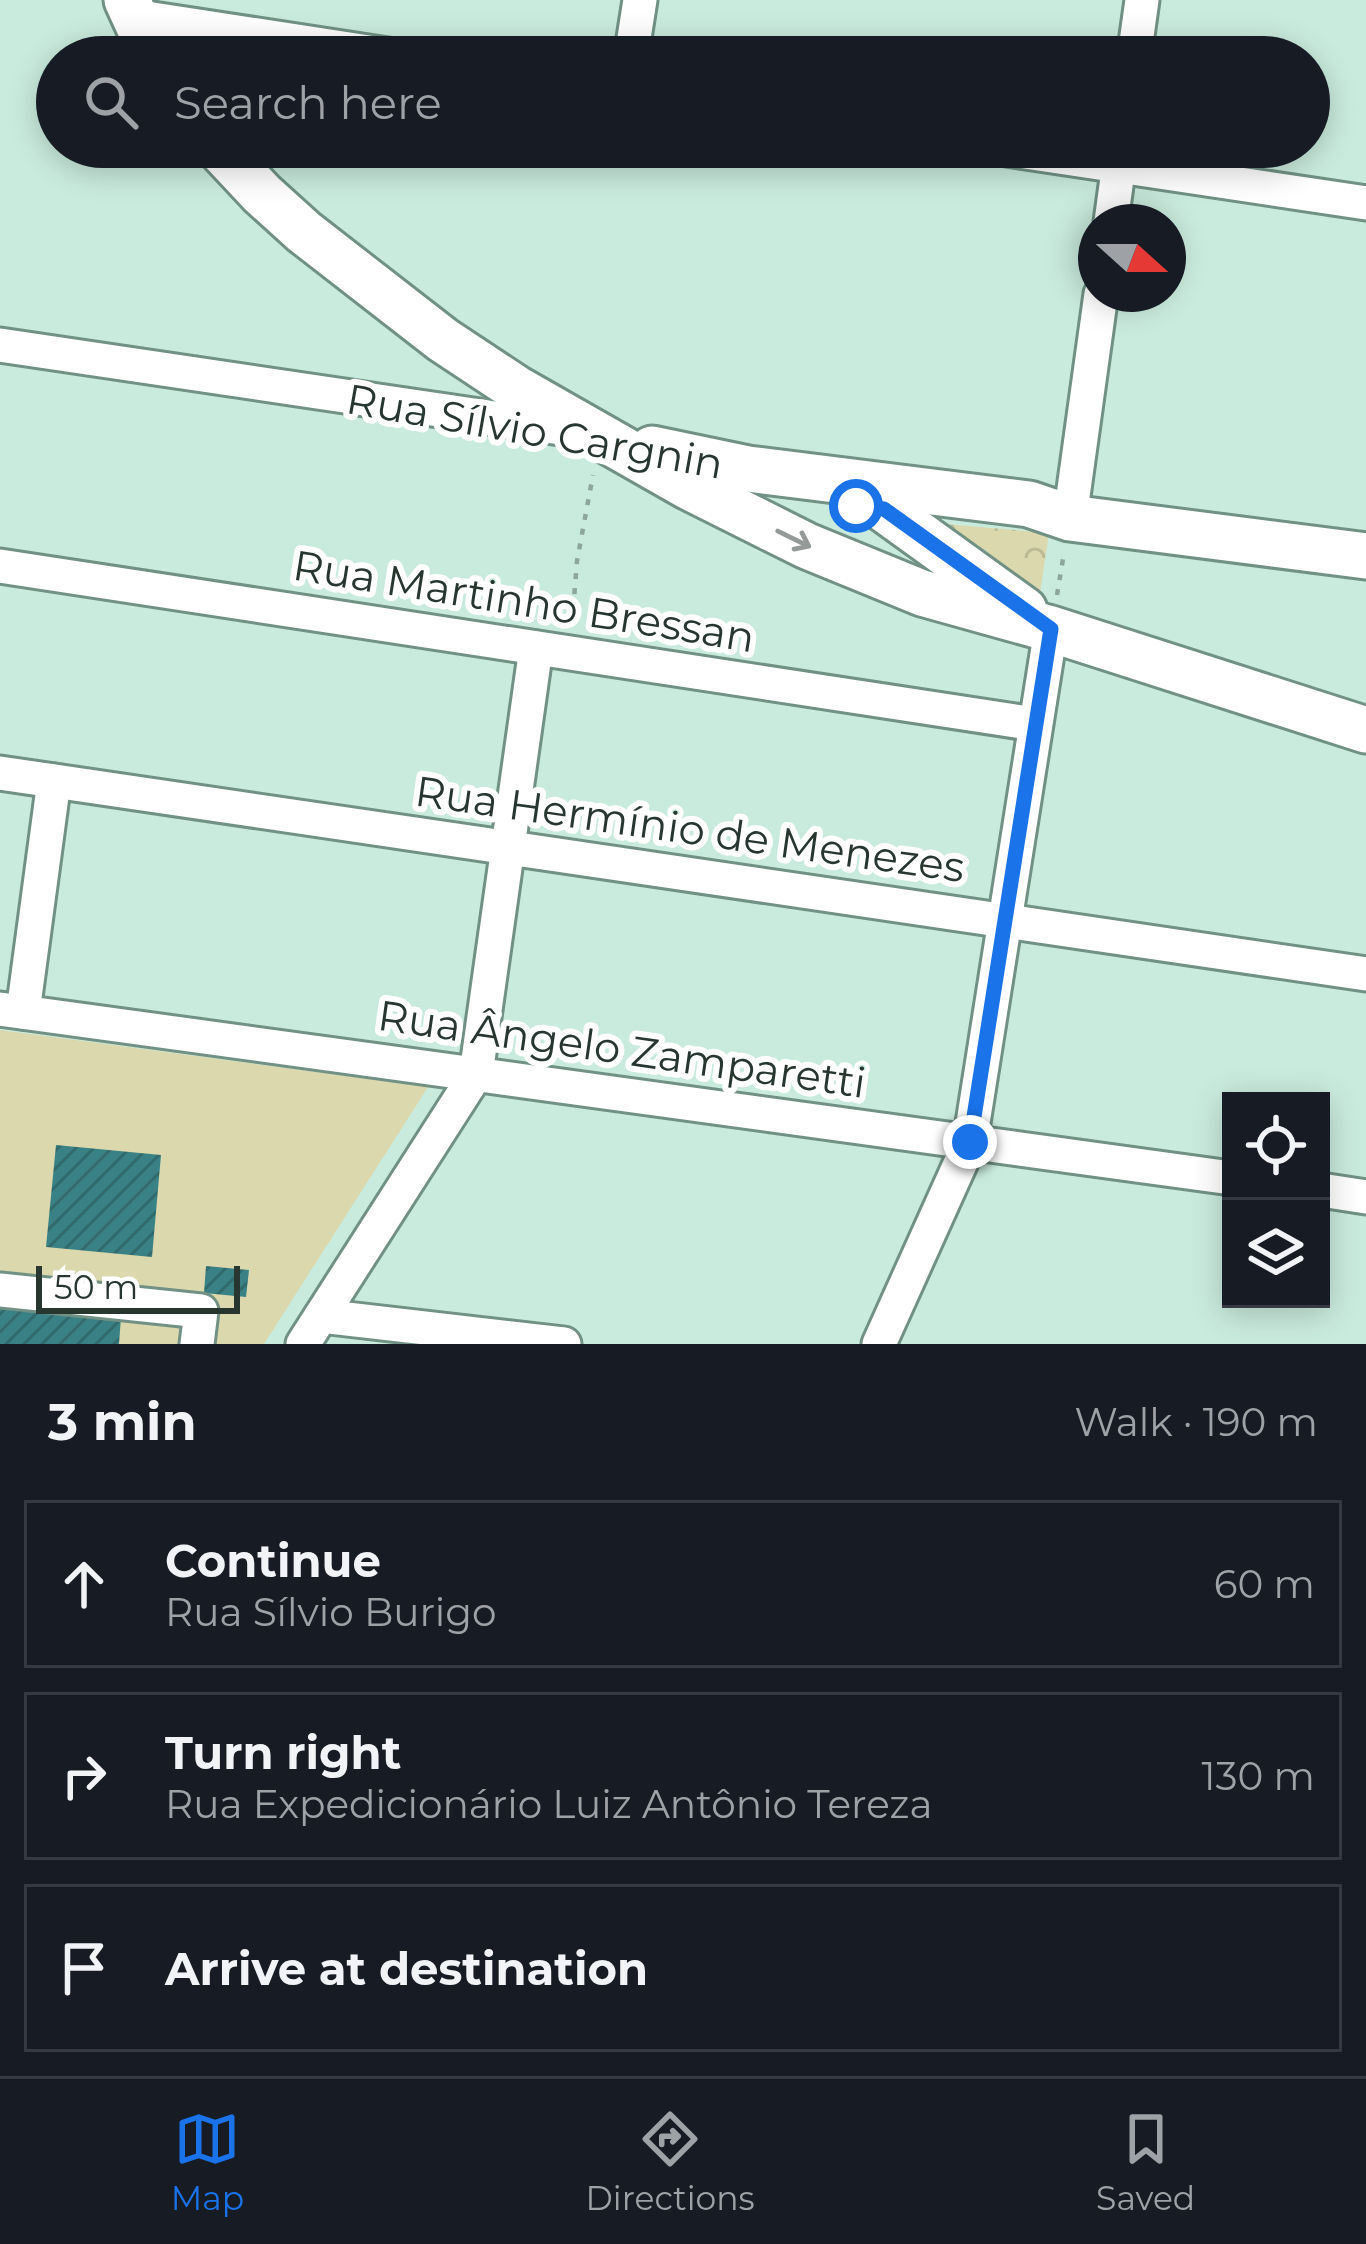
<!DOCTYPE html>
<meta charset="utf-8">
<style>
:root{--surface:#171b24;--page:#20242c;--text:#f1f3f6;--muted:#9ea1a6;--line:#363941;--accent:#1a73e8}
body{margin:0;font-family:Montserrat,sans-serif;background:var(--page);color:var(--text)}
.controls{position:absolute;right:36px;bottom:36px;display:grid;overflow:hidden;border-radius:0px;box-shadow:0 6px 30px #0003}
.controls button{width:108px;height:108px;display:grid;place-items:center;padding:0;border:0;border-bottom:3px solid var(--line);background:var(--surface);color:var(--text);font:60px sans-serif}
.compass{position:absolute;left:1078px;top:204px;width:108px;height:108px;border-radius:50%;background:var(--surface);box-shadow:0 6px 30px #0003;rotate:111deg}
.scale{position:absolute;left:36px;bottom:30px;width:204px;box-sizing:border-box;padding-left:12px;border:6px solid #283630;border-top:0;font-size:33px;line-height:42px;white-space:nowrap;color:#283630;-webkit-text-stroke:9px #fff;paint-order:stroke}
.stop{position:absolute;width:36px;height:36px;margin:-27px;border:9px solid #1a73e8;border-radius:50%;background:#fff}
.stop.end{background:#1a73e8;border-color:#fff;box-shadow:0 3px 12px #0008}
.list{margin:0;padding:0;list-style:none}
h2{display:flex;justify-content:space-between;align-items:center;height:156px;margin:0;padding:0 48px;font-size:51px}
h2 small{font-size:39px;font-weight:400;color:var(--muted)}
.list li{display:grid;grid-template-columns:78px 1fr auto;gap:36px;align-items:center;box-sizing:border-box;height:168px;margin:0 24px 24px;padding:0 24px;border:3px solid var(--line);border-radius:0px}
.list b{display:block;font-size:45px;white-space:nowrap}
.list p{margin:0;font-size:39px;white-space:nowrap;color:var(--muted)}
.list em{font-size:39px;font-style:normal;color:var(--muted)}
.icon{flex:none;width:66px;height:66px;fill:none;stroke:currentColor;stroke-width:2;stroke-linecap:round;stroke-linejoin:round}
.map{position:relative;flex:none;width:1366px;height:1344px;overflow:hidden}
.search{position:absolute;background:var(--surface);box-shadow:0 6px 30px #0003;left:36px;right:36px;top:36px;height:132px;display:flex;align-items:center;gap:30px;box-sizing:border-box;padding:0 42px;border-radius:66px;color:var(--muted);font-size:45px}
.sheet{height:732px;background:var(--surface)}
nav{display:flex;justify-content:space-around;align-items:center;box-sizing:border-box;height:168px;border-top:3px solid var(--line);background:var(--surface);font-size:33px;color:var(--muted)}
nav a{display:grid;justify-items:center;gap:6px}
nav .on{color:var(--accent)}
.map>svg:first-child{display:block}
</style>
<div class="map">
<svg width="1366" height="1344" viewBox="0 0 1366 1344">
<defs>
<pattern id="forest-crowns" width="20" height="18" patternUnits="userSpaceOnUse" patternTransform="scale(3)"><rect width="20" height="18" fill="#dad8ac"/><path d="M2 6a3 3 0 1 1 6 0M12 15a3 3 0 1 1 6 0" fill="none" stroke="#bbba94"/></pattern>
<pattern id="building-hatch" width="6" height="6" patternUnits="userSpaceOnUse" patternTransform="scale(3)"><rect width="6" height="6" fill="#398185"/><path d="M-1 1l2-2M0 6l6-6M5 7l2-2" fill="none" stroke="#306a6d"/></pattern>
</defs>
<rect width="100%" height="100%" fill="#c9ebdd"/>
<path fill="url(#forest-crowns)" d="M 921,522 L 1049,533 L 1039,600 Z"/>
<path fill="#dad8ac" d="M 0,1030 L 428,1087 L 264,1344 L 0,1344 Z"/>
<g fill="url(#building-hatch)">
<path d="M 56,1145 L 161,1155 L 152,1257 L 46,1247 Z"/>
<path d="M 206,1266 L 249,1270 L 246,1297 L 204,1293 Z"/>
<path d="M 0,1306 L 121,1317 L 119,1344 L 0,1344 Z"/>
</g>
<g fill="none" stroke-linecap="round" stroke-linejoin="round">
<defs>
<g id="street">
<path d="M 133,16 L 401,57"/>
<path d="M 631,57 L 640,0"/>
<path d="M 1134,57 L 1142,0"/>
<path d="M 993,147 L 1366,203"/>
<path d="M 1111,222 L 1121,149"/>
<path d="M 0,345 L 574,430"/>
<path d="M 1070,518 L 1101,294"/>
<path d="M 0,566 L 1035,724"/>
<path d="M 0,773 L 1366,974"/>
<path d="M 0,1009 L 1231,1178"/>
<path d="M 23,1012 L 54,781"/>
<path d="M 1321,1190 L 1366,1197"/>
<path d="M 0,1290 L 201,1311 L 197,1344"/>
<path d="M 321,1316 L 564,1344"/>
<path d="M 303,1344 L 476,1074 L 536,648"/>
<path d="M 879,1344 L 970,1142 L 1051,629"/>
</g>
<g id="secondary">
<path d="M 127,0 L 153,57"/>
<path d="M 218,147 L 262,194 L 304,232 L 443,340 L 517,389 L 689,487 L 807,546 L 922,593 L 1051,629 L 1366,730"/>
<path d="M 652,449 L 748,469 L 1029,504 L 1070,518 L 1366,556"/>
<path d="M 847,487 L 884,509 L 1024,610"/>
</g>
</defs>
<use href="#street" stroke="#709184" stroke-width="39"/>
<use href="#secondary" stroke="#709184" stroke-width="51"/>
<g stroke="#8ca69b" stroke-width="4.5" stroke-dasharray="6 9" stroke-linecap="butt">
<path d="M 1057,595 L 1064,553"/>
<path d="M 572,624 L 577,561 L 593,475"/>
</g>
<use href="#street" stroke="#fff" stroke-width="33"/>
<use href="#secondary" stroke="#fff" stroke-width="45"/>
</g>
<defs><path id="oneway-shaft" d="M-6 0H5M1.5-3L5.5 0L1.5 3" fill="none" stroke-width="1.6" stroke-linecap="round" stroke-linejoin="round" transform="scale(3)"/></defs>
<use stroke="#949a98" href="#oneway-shaft" transform="translate(794 539) rotate(26)"/>
<g fill="none" stroke-linecap="round" stroke-linejoin="round">
<path stroke="#1a73e8" stroke-width="15" d="M 856,506 L 884,509 L 1051,629 L 970,1142"/>
</g>
<g text-anchor="middle" dominant-baseline="central" stroke-width="12" stroke-linejoin="round" paint-order="stroke">
<g font-size="42" fill="#283630" stroke="#fff">
<text transform="translate(535 431) rotate(10)">Rua Sílvio Cargnin</text>
<text transform="translate(524 601) rotate(9)">Rua Martinho Bressan</text>
<text transform="translate(690 829) rotate(8)">Rua Hermínio de Menezes</text>
<text transform="translate(622 1049) rotate(8)">Rua Ângelo Zamparetti</text>
</g>
</g>
</svg>
<div class="controls">
<button><svg class="icon" aria-label="locate" viewBox="0 0 24 24"><circle cx="12" cy="12" r="6"/><path d="M12 2v4M12 18v4M2 12h4M18 12h4"/></svg></button>
<button><svg class="icon" aria-label="layers" viewBox="0 0 24 24"><path d="M12 4l9 5-9 5-9-5zM3 14l9 5 9-5"/></svg></button>
</div>
<svg class="compass" viewBox="-18 -18 36 36"><path d="M0-13l5 13h-10z" fill="#e53935"/><path d="M0 13l5-13h-10z" fill="#9ea1a6"/></svg>
<div class="scale">50 m</div>
<div class="stop" style="left:856px;top:506px"></div>
<div class="stop end" style="left:970px;top:1142px"></div>
<div class="search"><svg class="icon" aria-label="search" viewBox="0 0 24 24"><circle cx="10" cy="10" r="6"/><path d="M15 15l6 6"/></svg>Search here</div>
</div>
<section class="sheet">
<h2>3 min<small>Walk · 190 m</small></h2>
<ul class="list">
<li><svg class="icon" aria-label="ahead" viewBox="0 0 24 24"><path d="M12 20V5M6 11l6-6 6 6"/></svg><div><b>Continue</b><p>Rua Sílvio Burigo</p></div><em>60 m</em></li>
<li><svg class="icon" aria-label="right" viewBox="0 0 24 24"><path d="M7 20v-9h11M14 6l5 5-5 5"/></svg><div><b>Turn right</b><p>Rua Expedicionário Luiz Antônio Tereza</p></div><em>130 m</em></li>
<li><svg class="icon" aria-label="arrive" viewBox="0 0 24 24"><path d="M6 21V4h12l-3 4 3 4H6"/></svg><div><b>Arrive at destination</b></div></li>
</ul>
</section>
<nav>
<a class="on"><svg class="icon" aria-label="map" viewBox="0 0 24 24"><path d="M3 6l6-2 6 2 6-2v14l-6 2-6-2-6 2zM9 4v14M15 6v14"/></svg>Map</a>
<a><svg class="icon" aria-label="directions" viewBox="0 0 24 24"><path d="M12 3l9 9-9 9-9-9zM9 14v-3h6M13 9l2 2-2 2"/></svg>Directions</a>
<a><svg class="icon" aria-label="saved" viewBox="0 0 24 24"><path d="M7 4h10v16l-5-4-5 4z"/></svg>Saved</a>
</nav>
